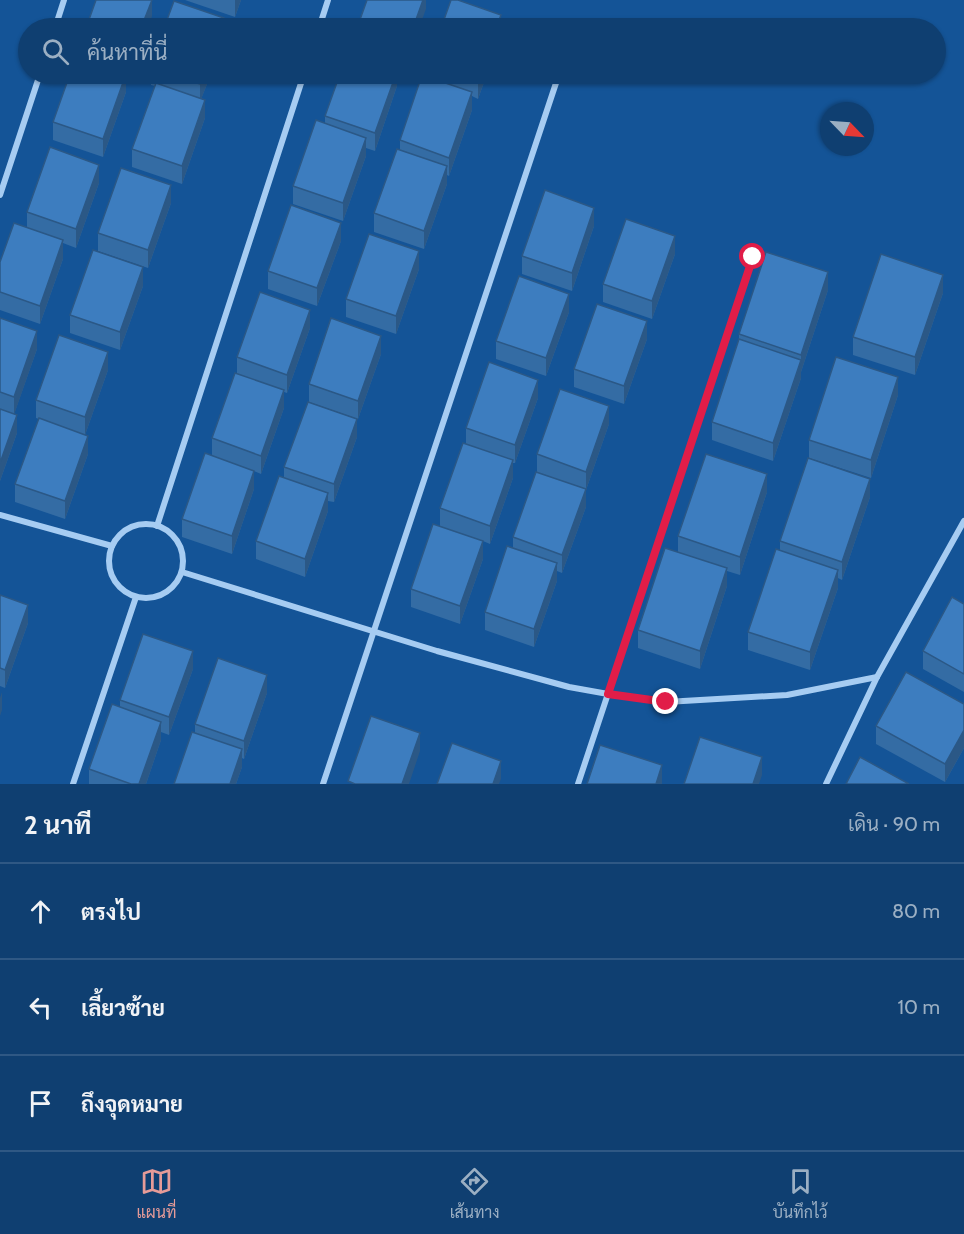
<!DOCTYPE html>
<html lang="th">
<meta charset="utf-8">
<style>
:root{--surface:#0f3f71;--page:#1d4a79;--text:#f1f3f6;--muted:#9bafc3;--line:#2f5884;--accent:#e69b98}
body{margin:0;font-family:Cabin,Sarabun,sans-serif;background:var(--page);color:var(--text)}
.compass{position:absolute;left:820px;top:102px;width:54px;height:54px;border-radius:50%;background:var(--surface);box-shadow:0 2px 4px #0004;rotate:115deg}
.stop{position:absolute;width:18px;height:18px;margin:-14px;border:4px solid #e11d48;border-radius:50%;background:#fff}
.stop.end{background:#e11d48;border-color:#fff;box-shadow:0 2px 6px #0008}
.list{margin:0;padding:0;list-style:none}
h2{display:flex;justify-content:space-between;align-items:center;height:78px;margin:0;padding:0 24px;font-size:26px}
h2 small{font-size:20px;font-weight:400;color:var(--muted)}
.list li{display:grid;grid-template-columns:39px 1fr auto;gap:18px;align-items:center;box-sizing:border-box;height:96px;padding:0 24px;border-top:2px solid var(--line)}
.list b{display:block;font-size:22px;white-space:nowrap}
.list em{font-size:20px;font-style:normal;color:var(--muted)}
.icon{flex:none;width:33px;height:33px;fill:none;stroke:currentColor;stroke-width:2;stroke-linecap:round;stroke-linejoin:round}
.map{position:relative;flex:none;width:964px;height:784px;overflow:hidden}
.search{position:absolute;background:var(--surface);box-shadow:0 2px 4px #0004;left:18px;right:18px;top:18px;height:66px;display:flex;align-items:center;gap:15px;box-sizing:border-box;padding:0 21px;border-radius:33px;color:var(--muted);font-size:22px}
.sheet{height:366px;background:var(--surface)}
nav{display:flex;justify-content:space-around;align-items:center;box-sizing:border-box;height:84px;border-top:2px solid var(--line);background:var(--surface);font-size:16px;color:var(--muted)}
nav a{display:grid;justify-items:center;gap:3px}
nav .on{color:var(--accent)}
.map>svg:first-child{display:block}
</style>
<div class="map">
<svg width="964" height="784" viewBox="0 0 964 784">
<rect width="100%" height="100%" fill="#145497"/>
<g fill="none" stroke-linecap="round" stroke-linejoin="round">
<g stroke="#a6ccf2" stroke-width="6">
<path d="M 55,28 L 64,0"/>
<path d="M 319,28 L 328,0"/>
<path d="M 0,195 L 40,74"/>
<path d="M 0,515 L 112,546"/>
<circle cx="146" cy="561" r="37"/>
<path d="M 157,526 L 304,74"/>
<path d="M 182,572 L 437,651 L 569,687 L 608,694 L 666,702 L 787,695 L 877,677"/>
<path d="M 73,784 L 136,597"/>
<path d="M 323,784 L 559,74"/>
<path d="M 578,784 L 753,257"/>
<path d="M 826,784 L 877,677 L 964,521"/>
</g>
</g>
<g fill="#346ca4">
<path d="M 185,0 L 241,0 L 235,17 Z"/>
<path d="M 70,74 L 132,74 L 129,81 L 126,80 L 126,92 L 103,157 L 53,140 L 53,122 Z"/>
<path d="M 151,74 L 211,74 L 201,99 L 205,118 L 182,184 L 132,167 L 132,149 L 155,86 L 151,85 Z"/>
<path d="M 397,74 L 397,86 L 375,151 L 366,148 L 366,156 L 343,221 L 293,204 L 293,186 L 325,123 L 325,116 Z"/>
<path d="M 428,74 L 487,74 L 478,99 L 472,96 L 472,110 L 449,176 L 447,175 L 447,184 L 424,249 L 374,232 L 374,213 L 400,149 L 400,140 L 428,77 Z"/>
<path d="M 99,183 L 76,248 L 63,243 L 63,259 L 40,324 L 0,310 L 0,262 L 27,228 L 27,212 Z"/>
<path d="M 171,203 L 148,268 L 98,251 L 98,233 Z"/>
<path d="M 594,226 L 572,291 L 522,274 L 522,256 Z"/>
<path d="M 341,241 L 317,306 L 268,289 L 268,271 Z"/>
<path d="M 675,254 L 652,319 L 603,302 L 603,284 Z"/>
<path d="M 419,269 L 396,334 L 346,317 L 346,299 Z"/>
<path d="M 143,286 L 120,350 L 70,333 L 70,315 Z"/>
<path d="M 828,290 L 801,372 L 801,378 L 773,461 L 712,440 L 712,422 L 739,341 L 739,334 Z"/>
<path d="M 943,293 L 915,375 L 853,355 L 853,337 Z"/>
<path d="M 569,312 L 546,376 L 496,359 L 496,341 Z"/>
<path d="M 0,318 L 37,349 L 14,414 L 17,433 L 0,481 Z"/>
<path d="M 310,328 L 287,393 L 284,392 L 284,408 L 261,474 L 254,471 L 254,489 L 232,554 L 182,537 L 182,519 L 212,456 L 212,438 L 237,374 L 237,357 Z"/>
<path d="M 647,339 L 624,404 L 574,387 L 574,369 Z"/>
<path d="M 381,354 L 358,419 L 309,402 L 309,384 Z"/>
<path d="M 108,370 L 85,435 L 88,454 L 65,519 L 15,502 L 15,484 L 39,419 L 36,418 L 36,400 Z"/>
<path d="M 898,395 L 871,478 L 809,458 L 809,440 Z"/>
<path d="M 538,398 L 515,463 L 513,463 L 513,478 L 490,544 L 483,541 L 483,559 L 460,624 L 411,607 L 411,589 L 440,526 L 440,508 L 466,444 L 466,428 Z"/>
<path d="M 609,424 L 586,490 L 586,489 L 586,507 L 562,573 L 557,571 L 557,581 L 534,647 L 485,630 L 485,612 L 513,548 L 513,537 L 537,472 L 537,454 Z"/>
<path d="M 357,437 L 334,502 L 328,501 L 328,511 L 305,577 L 256,559 L 256,541 L 284,478 L 284,467 Z"/>
<path d="M 767,492 L 740,575 L 727,571 L 727,586 L 700,669 L 638,648 L 638,630 L 678,552 L 678,536 Z"/>
<path d="M 870,497 L 842,580 L 838,578 L 838,588 L 810,670 L 748,650 L 748,632 L 780,551 L 780,541 Z"/>
<path d="M 0,595 L 28,623 L 5,688 L 0,686 Z"/>
<path d="M 964,604 L 964,692 L 923,669 L 923,651 Z"/>
<path d="M 193,669 L 169,735 L 161,732 L 161,740 L 146,784 L 89,784 L 89,769 L 120,707 L 120,700 Z"/>
<path d="M 267,693 L 244,759 L 242,758 L 242,767 L 236,784 L 174,784 L 195,733 L 195,724 Z"/>
<path d="M 964,704 L 964,748 L 945,782 L 876,744 L 876,726 Z"/>
</g>
<g fill="#2b5886">
<path d="M 152,0 L 152,16 L 148,28 L 141,28 Z"/>
<path d="M 235,0 L 241,0 L 235,17 Z"/>
<path d="M 423,0 L 426,0 L 426,9 L 419,28 L 413,28 Z"/>
<path d="M 501,15 L 501,28 L 496,28 Z"/>
<path d="M 224,18 L 224,28 L 220,28 Z"/>
<path d="M 126,74 L 126,92 L 103,157 L 103,139 Z"/>
<path d="M 204,74 L 211,74 L 200,102 L 200,84 Z"/>
<path d="M 396,74 L 397,74 L 397,86 L 375,151 L 375,133 Z"/>
<path d="M 480,74 L 487,74 L 478,99 L 478,81 Z"/>
<path d="M 472,92 L 472,110 L 449,176 L 449,158 Z"/>
<path d="M 205,100 L 205,118 L 182,184 L 182,166 Z"/>
<path d="M 366,138 L 366,156 L 343,221 L 343,203 Z"/>
<path d="M 99,165 L 99,183 L 76,248 L 76,229 Z"/>
<path d="M 447,166 L 447,184 L 424,249 L 424,231 Z"/>
<path d="M 171,185 L 171,203 L 148,268 L 148,250 Z"/>
<path d="M 594,208 L 594,226 L 572,291 L 572,273 Z"/>
<path d="M 341,223 L 341,241 L 317,306 L 317,288 Z"/>
<path d="M 675,236 L 675,254 L 652,319 L 652,301 Z"/>
<path d="M 63,240 L 63,259 L 40,324 L 40,306 Z"/>
<path d="M 419,251 L 419,269 L 396,334 L 396,316 Z"/>
<path d="M 143,267 L 143,286 L 120,350 L 120,332 Z"/>
<path d="M 828,272 L 828,290 L 801,372 L 801,378 L 773,461 L 773,443 L 801,361 L 801,355 Z"/>
<path d="M 943,275 L 943,293 L 915,375 L 915,357 Z"/>
<path d="M 569,294 L 569,312 L 546,376 L 546,358 Z"/>
<path d="M 310,310 L 310,328 L 287,393 L 287,375 Z"/>
<path d="M 647,321 L 647,339 L 624,404 L 624,386 Z"/>
<path d="M 37,331 L 37,349 L 14,415 L 14,397 Z"/>
<path d="M 381,336 L 381,354 L 358,419 L 358,401 Z"/>
<path d="M 108,352 L 108,370 L 85,435 L 85,417 Z"/>
<path d="M 898,377 L 898,395 L 871,478 L 871,460 Z"/>
<path d="M 538,380 L 538,398 L 515,463 L 515,445 Z"/>
<path d="M 284,390 L 284,408 L 261,474 L 261,456 Z"/>
<path d="M 609,406 L 609,424 L 586,490 L 586,472 Z"/>
<path d="M 17,415 L 17,433 L 0,481 L 0,463 Z"/>
<path d="M 357,419 L 357,437 L 334,502 L 334,484 Z"/>
<path d="M 88,436 L 88,454 L 65,519 L 65,501 Z"/>
<path d="M 513,460 L 513,478 L 490,544 L 490,526 Z"/>
<path d="M 254,471 L 254,489 L 232,554 L 232,536 Z"/>
<path d="M 767,474 L 767,492 L 740,575 L 740,557 Z"/>
<path d="M 870,479 L 870,497 L 842,580 L 842,562 Z"/>
<path d="M 586,489 L 586,507 L 562,573 L 562,555 Z"/>
<path d="M 328,493 L 328,511 L 305,577 L 305,559 Z"/>
<path d="M 483,541 L 483,559 L 460,624 L 460,606 Z"/>
<path d="M 557,563 L 557,581 L 534,647 L 534,629 Z"/>
<path d="M 727,568 L 727,586 L 700,669 L 700,651 Z"/>
<path d="M 838,570 L 838,588 L 810,670 L 810,652 Z"/>
<path d="M 28,605 L 28,623 L 5,688 L 5,670 Z"/>
<path d="M 193,651 L 193,669 L 169,735 L 169,717 Z"/>
<path d="M 267,675 L 267,693 L 244,759 L 244,741 Z"/>
<path d="M 2,692 L 2,710 L 0,716 L 0,698 Z"/>
<path d="M 161,722 L 161,740 L 146,784 L 139,784 Z"/>
<path d="M 964,730 L 964,748 L 945,782 L 945,764 Z"/>
<path d="M 420,733 L 420,751 L 409,784 L 402,784 Z"/>
<path d="M 242,749 L 242,767 L 236,784 L 230,784 Z"/>
<path d="M 762,757 L 762,775 L 759,784 L 753,784 Z"/>
<path d="M 501,761 L 501,779 L 499,784 L 493,784 Z"/>
<path d="M 662,765 L 662,784 L 656,784 Z"/>
</g>
<g fill="#3d7dbf" stroke="#2b5886" stroke-width="1.5">
<path d="M 96,0 L 152,0 L 141,28 L 86,28 Z"/>
<path d="M 367,0 L 423,0 L 413,28 L 357,28 Z"/>
<path d="M 451,0 L 458,0 L 501,15 L 496,28 L 441,28 Z"/>
<path d="M 174,1 L 224,18 L 220,28 L 164,28 Z"/>
<path d="M 70,74 L 126,74 L 103,139 L 53,122 Z"/>
<path d="M 171,74 L 204,74 L 200,84 Z"/>
<path d="M 340,74 L 396,74 L 375,133 L 325,116 Z"/>
<path d="M 458,74 L 480,74 L 478,81 Z"/>
<path d="M 422,75 L 472,92 L 449,158 L 400,140 Z"/>
<path d="M 156,83 L 205,100 L 182,166 L 132,149 Z"/>
<path d="M 316,120 L 366,138 L 343,203 L 293,186 Z"/>
<path d="M 50,147 L 99,165 L 76,229 L 27,212 Z"/>
<path d="M 397,149 L 447,166 L 424,231 L 374,213 Z"/>
<path d="M 121,168 L 171,185 L 148,250 L 98,233 Z"/>
<path d="M 545,190 L 594,208 L 572,273 L 522,256 Z"/>
<path d="M 291,205 L 341,223 L 317,288 L 268,271 Z"/>
<path d="M 626,219 L 675,236 L 652,301 L 603,284 Z"/>
<path d="M 14,223 L 63,240 L 40,306 L 0,292 L 0,262 Z"/>
<path d="M 369,234 L 419,251 L 396,316 L 346,299 Z"/>
<path d="M 93,250 L 143,267 L 120,332 L 70,315 Z"/>
<path d="M 766,252 L 828,272 L 801,355 L 739,334 Z"/>
<path d="M 881,254 L 943,275 L 915,357 L 853,337 Z"/>
<path d="M 519,276 L 569,294 L 546,358 L 496,341 Z"/>
<path d="M 260,292 L 310,310 L 287,375 L 237,357 Z"/>
<path d="M 597,304 L 647,321 L 624,386 L 574,369 Z"/>
<path d="M 0,318 L 37,331 L 14,397 L 0,392 Z"/>
<path d="M 331,318 L 381,336 L 358,401 L 309,384 Z"/>
<path d="M 59,335 L 108,352 L 85,417 L 36,400 Z"/>
<path d="M 739,339 L 801,360 L 773,443 L 712,422 Z"/>
<path d="M 836,357 L 898,377 L 871,460 L 809,440 Z"/>
<path d="M 489,362 L 538,380 L 515,445 L 466,428 Z"/>
<path d="M 235,373 L 284,390 L 261,456 L 212,438 Z"/>
<path d="M 560,389 L 609,406 L 586,472 L 537,454 Z"/>
<path d="M 308,402 L 357,419 L 334,484 L 284,467 Z"/>
<path d="M 0,409 L 17,415 L 0,463 Z"/>
<path d="M 39,418 L 88,436 L 65,501 L 15,484 Z"/>
<path d="M 463,443 L 513,460 L 490,526 L 440,508 Z"/>
<path d="M 205,453 L 254,471 L 232,536 L 182,519 Z"/>
<path d="M 706,454 L 767,474 L 740,557 L 678,536 Z"/>
<path d="M 808,458 L 870,479 L 842,562 L 780,541 Z"/>
<path d="M 536,472 L 586,489 L 562,555 L 513,537 Z"/>
<path d="M 279,476 L 328,493 L 305,559 L 256,541 Z"/>
<path d="M 433,524 L 483,541 L 460,606 L 411,589 Z"/>
<path d="M 507,546 L 557,563 L 534,629 L 485,612 Z"/>
<path d="M 665,548 L 727,568 L 700,651 L 638,630 Z"/>
<path d="M 776,549 L 838,570 L 810,652 L 748,632 Z"/>
<path d="M 0,595 L 28,605 L 5,670 L 0,668 Z"/>
<path d="M 952,597 L 964,604 L 964,674 L 923,651 Z"/>
<path d="M 143,634 L 193,651 L 169,717 L 120,700 Z"/>
<path d="M 218,658 L 267,675 L 244,741 L 195,724 Z"/>
<path d="M 906,672 L 964,704 L 964,730 L 945,764 L 876,726 Z"/>
<path d="M 112,704 L 161,722 L 139,784 L 131,784 L 89,769 Z"/>
<path d="M 371,716 L 420,733 L 402,784 L 355,784 L 348,781 Z"/>
<path d="M 192,732 L 242,749 L 230,784 L 174,784 Z"/>
<path d="M 700,737 L 762,757 L 753,784 L 684,784 Z"/>
<path d="M 452,743 L 501,761 L 493,784 L 437,784 Z"/>
<path d="M 600,745 L 662,765 L 656,784 L 587,784 Z"/>
<path d="M 860,757 L 909,784 L 846,784 Z"/>
</g>
<g fill="none" stroke-linecap="round" stroke-linejoin="round">
<path stroke="#e11d48" stroke-width="8" d="M 666,702 L 608,694 L 753,257"/>
</g>
</svg>
<svg class="compass" viewBox="-18 -18 36 36"><path d="M0-13l5 13h-10z" fill="#e53935"/><path d="M0 13l5-13h-10z" fill="#9bafc3"/></svg>
<div class="stop" style="left:753px;top:257px"></div>
<div class="stop end" style="left:666px;top:702px"></div>
<div class="search"><svg class="icon" aria-label="search" viewBox="0 0 24 24"><circle cx="10" cy="10" r="6"/><path d="M15 15l6 6"/></svg>ค้นหาที่นี่</div>
</div>
<section class="sheet">
<h2>2 นาที<small>เดิน · 90 m</small></h2>
<ul class="list">
<li><svg class="icon" aria-label="ahead" viewBox="0 0 24 24"><path d="M12 20V5M6 11l6-6 6 6"/></svg><div><b>ตรงไป</b></div><em>80 m</em></li>
<li><svg class="icon" aria-label="left" viewBox="0 0 24 24"><path d="M17 20v-9H6M10 6l-5 5 5 5"/></svg><div><b>เลี้ยวซ้าย</b></div><em>10 m</em></li>
<li><svg class="icon" aria-label="arrive" viewBox="0 0 24 24"><path d="M6 21V4h12l-3 4 3 4H6"/></svg><div><b>ถึงจุดหมาย</b></div></li>
</ul>
</section>
<nav>
<a class="on"><svg class="icon" aria-label="map" viewBox="0 0 24 24"><path d="M3 6l6-2 6 2 6-2v14l-6 2-6-2-6 2zM9 4v14M15 6v14"/></svg>แผนที่</a>
<a><svg class="icon" aria-label="directions" viewBox="0 0 24 24"><path d="M12 3l9 9-9 9-9-9zM9 14v-3h6M13 9l2 2-2 2"/></svg>เส้นทาง</a>
<a><svg class="icon" aria-label="saved" viewBox="0 0 24 24"><path d="M7 4h10v16l-5-4-5 4z"/></svg>บันทึกไว้</a>
</nav>
